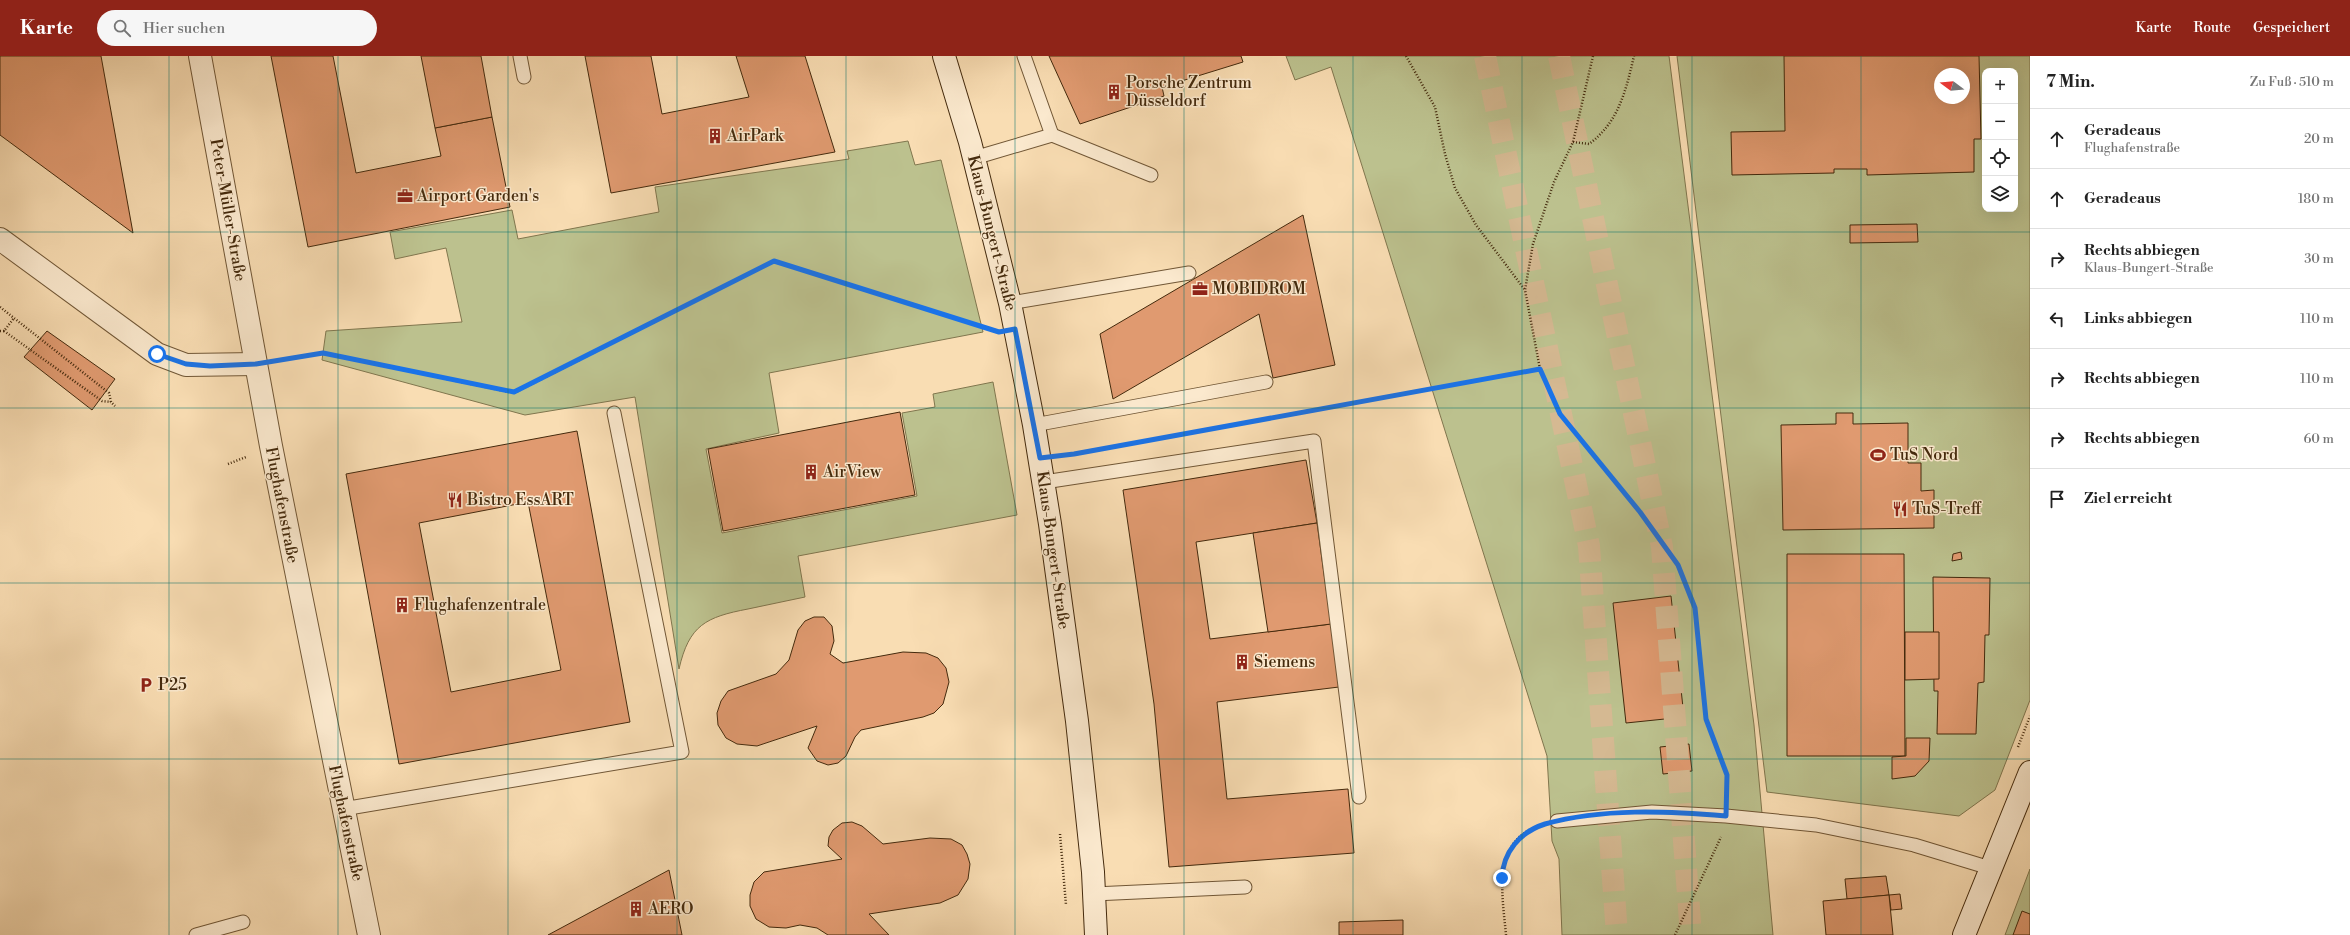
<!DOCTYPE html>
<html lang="de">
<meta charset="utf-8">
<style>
:root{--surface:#fff;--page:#f6f6f6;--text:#222;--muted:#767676;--line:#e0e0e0;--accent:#8f2418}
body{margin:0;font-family:"Libre Bodoni",serif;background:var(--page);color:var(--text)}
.controls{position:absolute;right:12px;top:12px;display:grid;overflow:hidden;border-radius:8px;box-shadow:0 4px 16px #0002}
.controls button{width:36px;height:36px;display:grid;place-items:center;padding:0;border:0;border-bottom:1px solid var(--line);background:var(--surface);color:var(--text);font:20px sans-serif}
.compass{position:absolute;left:1934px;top:12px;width:36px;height:36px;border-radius:50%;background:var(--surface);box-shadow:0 4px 16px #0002;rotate:286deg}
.stop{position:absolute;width:12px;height:12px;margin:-9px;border:3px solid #1a73e8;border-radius:50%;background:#fff}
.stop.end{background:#1a73e8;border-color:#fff;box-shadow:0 1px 4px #0008}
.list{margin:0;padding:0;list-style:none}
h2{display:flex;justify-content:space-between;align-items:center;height:52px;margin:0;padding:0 16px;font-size:17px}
h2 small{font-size:13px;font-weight:400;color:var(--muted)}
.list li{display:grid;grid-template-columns:26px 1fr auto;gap:12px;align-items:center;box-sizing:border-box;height:60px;padding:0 16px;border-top:1px solid var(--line)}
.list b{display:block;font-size:15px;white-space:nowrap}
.list p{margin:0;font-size:13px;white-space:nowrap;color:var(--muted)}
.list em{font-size:13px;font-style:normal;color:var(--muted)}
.icon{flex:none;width:22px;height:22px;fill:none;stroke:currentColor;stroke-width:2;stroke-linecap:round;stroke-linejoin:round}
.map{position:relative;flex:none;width:2030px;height:879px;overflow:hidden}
header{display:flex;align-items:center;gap:24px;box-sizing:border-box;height:56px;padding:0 20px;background:var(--accent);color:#fff}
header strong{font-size:19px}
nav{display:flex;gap:22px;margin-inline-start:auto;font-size:14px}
.search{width:280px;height:36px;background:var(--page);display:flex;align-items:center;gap:10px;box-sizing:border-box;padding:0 14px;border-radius:22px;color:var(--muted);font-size:15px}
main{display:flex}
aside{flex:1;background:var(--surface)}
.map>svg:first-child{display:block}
</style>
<header>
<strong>Karte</strong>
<div class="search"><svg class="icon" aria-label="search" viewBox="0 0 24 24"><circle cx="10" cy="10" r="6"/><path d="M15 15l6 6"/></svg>Hier suchen</div>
<nav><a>Karte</a><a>Route</a><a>Gespeichert</a></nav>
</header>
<main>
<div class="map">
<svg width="2030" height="879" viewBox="0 0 2030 879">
<rect width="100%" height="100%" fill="#f9ddb3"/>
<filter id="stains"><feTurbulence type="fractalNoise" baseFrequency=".005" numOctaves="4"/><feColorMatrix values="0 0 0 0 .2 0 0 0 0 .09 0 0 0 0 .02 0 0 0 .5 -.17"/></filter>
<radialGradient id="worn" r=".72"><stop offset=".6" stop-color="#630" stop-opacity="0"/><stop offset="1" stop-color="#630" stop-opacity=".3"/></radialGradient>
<g fill="#bcc18e" stroke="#80764e" fill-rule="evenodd">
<path d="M 1286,0 L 1669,0 L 1754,669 L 1773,879 L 1562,879 L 1559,803 L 1552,785 L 1547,700 L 1331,11 L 1295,24 Z"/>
<path d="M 1677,0 L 2030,0 L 2030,644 L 1995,734 L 1959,760 L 1767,736 ZM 1985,15 L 2015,15 L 2015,153 L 1985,153 ZM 1940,18 L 1964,18 L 1964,42 L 1940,42 Z"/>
<path d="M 908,85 L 915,109 L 941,104 L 983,276 L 769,317 L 779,377 L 706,393 L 722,477 L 917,440 L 902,357 L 935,351 L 933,338 L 993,326 L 1017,459 L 798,500 L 805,541 C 786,545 767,549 748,553 C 706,561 689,569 679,613 L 635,341 L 525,359 L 322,304 L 326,275 L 462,266 L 446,192 L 395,203 L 390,176 L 512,154 L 518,183 L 659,156 L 655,131 L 849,103 L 847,95 Z"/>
<path d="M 2030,813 L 2030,879 L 2005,879 Z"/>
</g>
<g fill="#e09a70" stroke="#442a0d" fill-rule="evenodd">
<path d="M 0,0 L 101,0 L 133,177 L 0,79 Z"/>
<path d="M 271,0 L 333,0 L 356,117 L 441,100 L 435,72 L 492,61 L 510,151 L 308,191 Z"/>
<path d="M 421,0 L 481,0 L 492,61 L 435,72 Z"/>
<path d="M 585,0 L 651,0 L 662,58 L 749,41 L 736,0 L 805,0 L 835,96 L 611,137 Z"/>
<path d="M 1049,0 L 1241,0 L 1243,6 L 1162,31 L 1164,40 L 1080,68 Z"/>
<path d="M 1784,0 L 1979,0 L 1981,83 L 1974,83 L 1974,116 L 1867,119 L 1867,113 L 1834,113 L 1834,117 L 1732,119 L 1731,76 L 1785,75 ZM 1940,18 L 1964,18 L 1964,42 L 1940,42 Z"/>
<path d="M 1303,159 L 1335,309 L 1273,322 L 1259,258 L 1113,343 L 1100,278 Z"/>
<path d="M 1917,168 L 1918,186 L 1850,187 L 1850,169 Z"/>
<path d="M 47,275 L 115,323 L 92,354 L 24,301 Z"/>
<path d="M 900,356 L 915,439 L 723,475 L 708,393 Z"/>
<path d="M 1836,357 L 1853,357 L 1853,368 L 1908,367 L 1908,407 L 1921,407 L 1921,435 L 1934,434 L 1934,472 L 1783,474 L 1781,369 L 1836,368 Z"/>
<path d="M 577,375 L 630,666 L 399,708 L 346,418 ZM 528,446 L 561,614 L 451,636 L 419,467 Z"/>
<path d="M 1306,404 L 1317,467 L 1196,486 L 1210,583 L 1331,568 L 1339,631 L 1217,646 L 1227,743 L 1348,733 L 1354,797 L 1169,811 L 1154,648 L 1123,434 Z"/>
<path d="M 1317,467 L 1331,568 L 1268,576 L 1253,477 Z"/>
<path d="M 1961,496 L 1962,503 L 1952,505 L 1953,498 Z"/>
<path d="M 1787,498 L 1904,498 L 1905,700 L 1787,700 Z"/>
<path d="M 1933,521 L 1990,522 L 1989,579 L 1985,579 L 1984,626 L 1978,627 L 1976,678 L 1937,678 L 1938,635 L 1934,635 Z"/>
<path d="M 1671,540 L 1684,661 L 1626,667 L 1613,547 Z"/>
<path d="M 814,561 L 824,561 L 832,570 L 834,585 L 830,598 L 843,607 L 903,596 L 926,597 L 938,602 L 946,612 L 949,626 L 943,648 L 934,657 L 923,661 L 861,674 L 855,681 L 846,700 L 838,707 L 828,709 L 817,705 L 808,692 L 817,670 L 757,690 L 737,688 L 726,682 L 718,669 L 717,657 L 721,645 L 728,635 L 776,618 L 789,604 L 798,574 L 805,565 Z"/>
<path d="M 1905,576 L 1939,576 L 1939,623 L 1905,624 Z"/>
<path d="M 1906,682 L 1930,682 L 1929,705 L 1915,720 L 1892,723 L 1892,701 L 1906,700 Z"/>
<path d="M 1689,688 L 1692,715 L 1663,718 L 1660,691 Z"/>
<path d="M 852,766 L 862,770 L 883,788 L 930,782 L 951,783 L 962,789 L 967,798 L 970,808 L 968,823 L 958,839 L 940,847 L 869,858 L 889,879 L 828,879 L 817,872 L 800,869 L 786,872 L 769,871 L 756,863 L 750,850 L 750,839 L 754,826 L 764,816 L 842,803 L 828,790 L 829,781 L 833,774 L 842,767 Z"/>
<path d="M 669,814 L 682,879 L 548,879 L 643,828 Z"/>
<path d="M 1886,820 L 1889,839 L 1847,843 L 1845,823 Z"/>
<path d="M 1900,838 L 1902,853 L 1891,854 L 1889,839 Z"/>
<path d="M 1889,839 L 1893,879 L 1826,879 L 1823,845 Z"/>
<path d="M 2022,855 L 2030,858 L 2030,879 L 2013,879 Z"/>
<path d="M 1403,864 L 1403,879 L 1339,879 L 1339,866 Z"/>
</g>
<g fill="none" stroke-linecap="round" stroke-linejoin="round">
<g stroke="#d5b992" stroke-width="22" stroke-dasharray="22 11" stroke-linecap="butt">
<path d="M 1485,0 L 1589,490 L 1617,879"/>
<path d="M 1559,0 L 1662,491 L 1691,879"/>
</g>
<defs>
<g id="lane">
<path d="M 520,0 L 524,21"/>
<path d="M 1052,79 L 1151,119"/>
<path d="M 974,102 L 1052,79 L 1024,0"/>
<path d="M 1010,247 L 1189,217"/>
<path d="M 1034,369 L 1266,326"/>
<path d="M 1044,426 L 1314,385 L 1359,741"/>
<path d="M 343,753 L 682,696 L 614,357"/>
<path d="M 1557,765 L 1652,756 L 1726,760 L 1816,769 L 1914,789 L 1990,812"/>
<path d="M 1094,838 L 1245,831"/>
<path d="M 196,879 L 243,866"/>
</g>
<g id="street">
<path d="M 200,0 L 271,390 L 369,879"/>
<path d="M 0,183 L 157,298 L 186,309 L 256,308"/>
</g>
<g id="secondary">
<path d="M 944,0 L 970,86 L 1010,247 L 1034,369 L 1050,468 L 1077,665 L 1093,816 L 1096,879"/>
<path d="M 1964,879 L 2030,716"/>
</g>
</defs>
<use href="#lane" stroke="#715736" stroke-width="15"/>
<use href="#street" stroke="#715736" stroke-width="24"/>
<use href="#secondary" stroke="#442a0d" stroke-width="24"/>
<g stroke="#442a0d" stroke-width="2.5" stroke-dasharray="1 2" stroke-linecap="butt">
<path d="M 1406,0 L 1435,51 L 1445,98 L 1455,132 L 1476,169 L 1525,234"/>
<path d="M 1593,0 L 1573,86 L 1554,126 L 1533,188 L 1525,234 L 1540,313 L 1560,358 L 1640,456 L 1678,509 L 1695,552 L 1706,663 L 1727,719 L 1726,739"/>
<path d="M 1573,86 L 1589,88 C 1619,66 1626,34 1634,0"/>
<path d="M 0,251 L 109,337 L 111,346 L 115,350"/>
<path d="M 0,275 L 4,275 L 14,262"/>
<path d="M 4,275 L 102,345 L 111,346"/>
<path d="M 282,304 L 323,297 L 514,337 L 774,205 L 987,272"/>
<path d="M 1125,389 L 1540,313"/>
<path d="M 228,408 L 246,401"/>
<path d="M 2018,691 L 2030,660"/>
<path d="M 1060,778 L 1066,849"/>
<path d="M 1506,879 C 1503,843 1491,788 1536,771"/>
<path d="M 1675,879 L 1721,781"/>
</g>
<use href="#lane" stroke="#fbe9ce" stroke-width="13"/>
<use href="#street" stroke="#fbe9ce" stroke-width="22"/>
<use href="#secondary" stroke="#fbe9ce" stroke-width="22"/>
</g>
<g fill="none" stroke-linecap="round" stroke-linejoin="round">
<path stroke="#1a73e8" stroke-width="5" d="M 157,298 L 186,308 L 210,310 L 256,308 L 323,297 L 514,336 L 774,205 L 999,276 L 1015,273 L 1040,402 L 1074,398 L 1540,313 L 1560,358 L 1640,456 L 1678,509 L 1695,552 L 1706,663 L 1727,719 L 1726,760 C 1666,755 1603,752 1545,768 C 1520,776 1503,796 1502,822"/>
</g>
<path fill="none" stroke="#0f766e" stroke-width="1" stroke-opacity="0.55" d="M 169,0 L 169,879M 338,0 L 338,879M 508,0 L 508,879M 677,0 L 677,879M 846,0 L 846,879M 1015,0 L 1015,879M 1184,0 L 1184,879M 1353,0 L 1353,879M 1522,0 L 1522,879M 1692,0 L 1692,879M 1861,0 L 1861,879M 0,176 L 2030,176M 0,352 L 2030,352M 0,527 L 2030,527M 0,703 L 2030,703"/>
<defs>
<symbol id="building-bare" viewBox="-9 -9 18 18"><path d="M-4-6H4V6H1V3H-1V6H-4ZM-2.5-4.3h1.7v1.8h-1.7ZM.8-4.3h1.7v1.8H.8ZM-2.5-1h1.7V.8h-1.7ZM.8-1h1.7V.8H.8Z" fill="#8f2418" stroke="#fbe9ce" stroke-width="2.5" paint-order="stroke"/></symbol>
<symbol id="office-bare" viewBox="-9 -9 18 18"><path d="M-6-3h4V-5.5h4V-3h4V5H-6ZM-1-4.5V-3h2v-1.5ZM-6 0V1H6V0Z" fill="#8f2418" stroke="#fbe9ce" stroke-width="2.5" paint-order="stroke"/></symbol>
<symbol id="stadium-bare" viewBox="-9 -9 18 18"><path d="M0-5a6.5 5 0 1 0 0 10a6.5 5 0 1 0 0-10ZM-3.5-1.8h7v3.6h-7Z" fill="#8f2418" stroke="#fbe9ce" stroke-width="2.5" paint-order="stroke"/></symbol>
<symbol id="restaurant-bare" viewBox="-9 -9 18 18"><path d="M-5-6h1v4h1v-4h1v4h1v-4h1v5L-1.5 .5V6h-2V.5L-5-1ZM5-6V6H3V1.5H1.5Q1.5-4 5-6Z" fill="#8f2418" stroke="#fbe9ce" stroke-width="2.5" paint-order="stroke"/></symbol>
<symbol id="parking-bare" viewBox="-9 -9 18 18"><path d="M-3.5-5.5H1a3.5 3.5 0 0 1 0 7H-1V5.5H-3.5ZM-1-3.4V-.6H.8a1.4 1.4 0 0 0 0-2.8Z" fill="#8f2418" stroke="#fbe9ce" stroke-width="2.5" paint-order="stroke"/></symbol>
</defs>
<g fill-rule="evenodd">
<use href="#building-bare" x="1103" y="25" width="22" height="22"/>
<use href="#building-bare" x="704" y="69" width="22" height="22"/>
<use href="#office-bare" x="394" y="129" width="22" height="22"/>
<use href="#office-bare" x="1189" y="222" width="22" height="22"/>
<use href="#stadium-bare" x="1867" y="388" width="22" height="22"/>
<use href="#building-bare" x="800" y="405" width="22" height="22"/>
<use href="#restaurant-bare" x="444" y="433" width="22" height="22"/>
<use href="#restaurant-bare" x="1889" y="442" width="22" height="22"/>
<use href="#building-bare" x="391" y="538" width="22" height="22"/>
<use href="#building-bare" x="1231" y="595" width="22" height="22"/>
<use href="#parking-bare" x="135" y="618" width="22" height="22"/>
<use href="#building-bare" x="625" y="842" width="22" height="22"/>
</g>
<g text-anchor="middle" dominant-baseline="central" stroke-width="3" stroke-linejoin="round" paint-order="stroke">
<g font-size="16" fill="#442a0d" stroke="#fbe9ce" text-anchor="start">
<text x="1126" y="27">Porsche Zentrum<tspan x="1126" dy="18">Düsseldorf</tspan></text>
<text x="727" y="80">AirPark</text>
<text x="417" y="140">Airport Garden's</text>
<text x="1212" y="233">MOBIDROM</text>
<text x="1890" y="399">TuS Nord</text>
<text x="823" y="416">AirView</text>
<text x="467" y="444">Bistro EssART</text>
<text x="1912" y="453">TuS-Treff</text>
<text x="414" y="549">Flughafenzentrale</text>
<text x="1254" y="606">Siemens</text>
<text x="158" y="629">P25</text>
<text x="648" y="853">AERO</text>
</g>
<g font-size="16" fill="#442a0d" stroke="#fbe9ce">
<text transform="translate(228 154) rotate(80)">Peter-Müller-Straße</text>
<text transform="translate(992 177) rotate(76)">Klaus-Bungert-Straße</text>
<text transform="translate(282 449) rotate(79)">Flughafenstraße</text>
<text transform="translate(1053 494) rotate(82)">Klaus-Bungert-Straße</text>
<text transform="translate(346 767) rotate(78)">Flughafenstraße</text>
</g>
</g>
<rect width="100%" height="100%" filter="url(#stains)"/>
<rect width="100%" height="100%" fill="url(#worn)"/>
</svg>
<div class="controls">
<button>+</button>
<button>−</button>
<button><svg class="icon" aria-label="locate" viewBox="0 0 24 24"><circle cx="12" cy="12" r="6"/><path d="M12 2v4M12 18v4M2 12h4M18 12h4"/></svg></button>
<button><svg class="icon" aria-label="layers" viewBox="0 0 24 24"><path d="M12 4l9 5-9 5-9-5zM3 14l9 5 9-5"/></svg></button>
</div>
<svg class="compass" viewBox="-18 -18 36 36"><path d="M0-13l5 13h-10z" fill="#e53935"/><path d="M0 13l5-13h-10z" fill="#767676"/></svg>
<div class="stop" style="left:157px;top:298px"></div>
<div class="stop end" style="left:1502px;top:822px"></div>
</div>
<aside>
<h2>7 Min.<small>Zu Fuß · 510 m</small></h2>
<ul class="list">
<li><svg class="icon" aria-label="ahead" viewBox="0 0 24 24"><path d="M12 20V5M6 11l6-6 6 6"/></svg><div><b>Geradeaus</b><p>Flughafenstraße</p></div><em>20 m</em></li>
<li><svg class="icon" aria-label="ahead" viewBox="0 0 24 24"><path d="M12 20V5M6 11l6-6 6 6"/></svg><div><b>Geradeaus</b></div><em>180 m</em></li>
<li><svg class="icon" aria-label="right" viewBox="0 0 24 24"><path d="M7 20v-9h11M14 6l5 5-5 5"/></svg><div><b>Rechts abbiegen</b><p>Klaus-Bungert-Straße</p></div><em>30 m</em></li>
<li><svg class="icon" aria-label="left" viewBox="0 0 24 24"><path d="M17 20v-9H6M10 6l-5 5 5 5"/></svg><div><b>Links abbiegen</b></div><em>110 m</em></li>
<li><svg class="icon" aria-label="right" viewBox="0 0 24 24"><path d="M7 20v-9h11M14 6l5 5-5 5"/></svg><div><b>Rechts abbiegen</b></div><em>110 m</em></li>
<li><svg class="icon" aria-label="right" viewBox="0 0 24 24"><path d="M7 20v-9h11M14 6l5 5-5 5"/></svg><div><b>Rechts abbiegen</b></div><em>60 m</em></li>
<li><svg class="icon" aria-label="arrive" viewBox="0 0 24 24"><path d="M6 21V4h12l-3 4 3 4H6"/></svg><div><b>Ziel erreicht</b></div></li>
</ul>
</aside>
</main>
